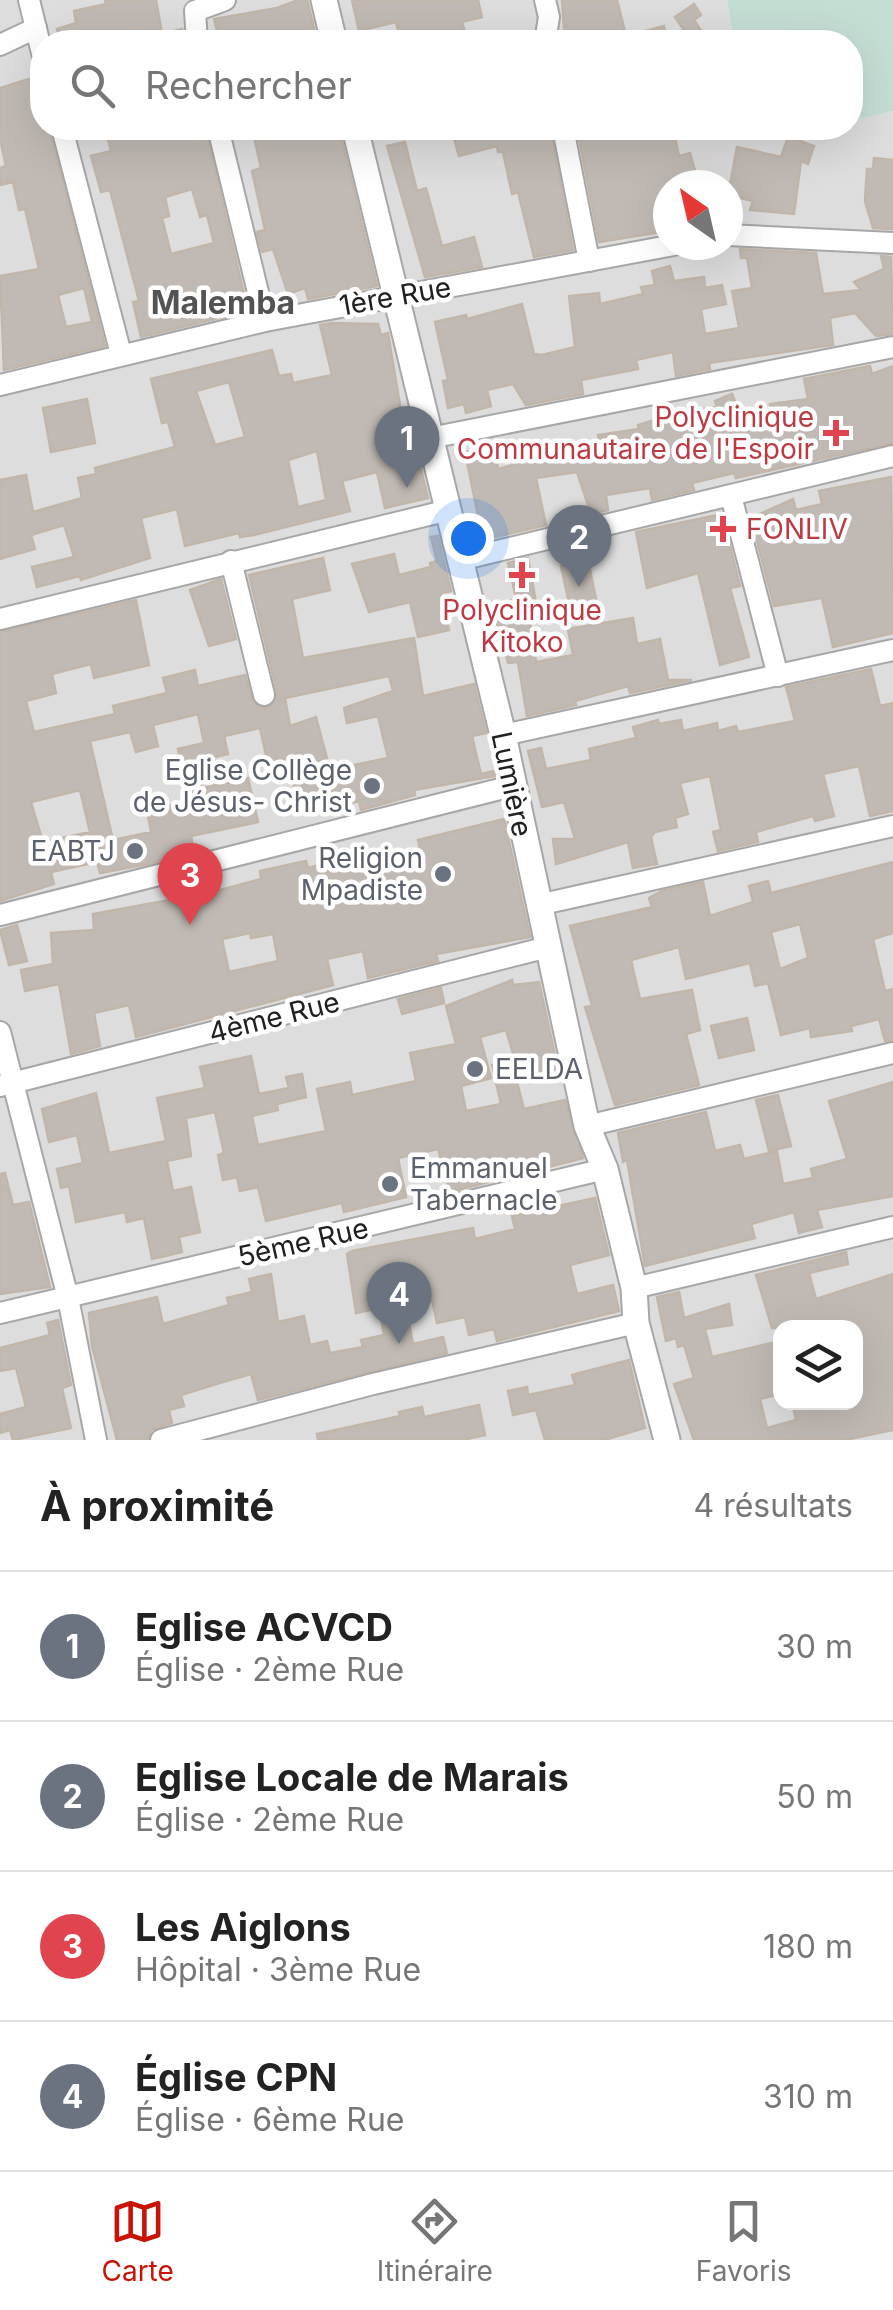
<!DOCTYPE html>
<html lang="fr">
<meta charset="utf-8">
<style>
:root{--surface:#fff;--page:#f6f6f6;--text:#222;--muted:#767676;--line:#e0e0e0;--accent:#c91307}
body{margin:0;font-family:Inter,sans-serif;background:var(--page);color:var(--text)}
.controls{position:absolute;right:30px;bottom:30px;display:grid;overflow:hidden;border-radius:20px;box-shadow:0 10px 40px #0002}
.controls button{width:90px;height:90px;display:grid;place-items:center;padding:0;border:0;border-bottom:2px solid var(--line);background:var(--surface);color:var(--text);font:50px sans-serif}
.compass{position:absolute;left:653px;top:170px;width:90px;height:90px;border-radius:50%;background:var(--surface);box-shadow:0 10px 40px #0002;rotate:326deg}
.you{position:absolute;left:468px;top:538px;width:35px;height:35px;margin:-25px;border:8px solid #fff;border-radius:50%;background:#1a73e8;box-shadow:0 0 0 15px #1a73e833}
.badge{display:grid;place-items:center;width:65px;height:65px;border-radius:50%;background:var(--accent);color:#fff;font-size:32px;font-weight:700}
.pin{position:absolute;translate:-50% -82px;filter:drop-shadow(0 2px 5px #0008)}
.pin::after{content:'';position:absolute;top:52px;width:35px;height:30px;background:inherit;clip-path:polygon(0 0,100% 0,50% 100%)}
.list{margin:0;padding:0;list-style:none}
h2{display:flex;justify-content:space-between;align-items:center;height:130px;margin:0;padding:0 40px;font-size:42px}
h2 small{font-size:32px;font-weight:400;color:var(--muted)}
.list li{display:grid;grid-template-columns:65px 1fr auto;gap:30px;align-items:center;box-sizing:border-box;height:150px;padding:0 40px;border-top:2px solid var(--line)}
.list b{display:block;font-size:38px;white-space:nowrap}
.list p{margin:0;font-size:32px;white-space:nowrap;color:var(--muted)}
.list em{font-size:32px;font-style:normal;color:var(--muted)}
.icon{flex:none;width:55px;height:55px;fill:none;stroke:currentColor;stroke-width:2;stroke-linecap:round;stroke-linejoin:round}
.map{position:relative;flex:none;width:893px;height:1440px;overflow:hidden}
.search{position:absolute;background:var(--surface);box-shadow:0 10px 40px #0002;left:30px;right:30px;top:30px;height:110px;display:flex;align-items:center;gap:25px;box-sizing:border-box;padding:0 35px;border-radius:40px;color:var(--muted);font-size:38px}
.sheet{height:730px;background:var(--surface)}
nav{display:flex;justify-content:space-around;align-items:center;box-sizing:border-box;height:140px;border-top:2px solid var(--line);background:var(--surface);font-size:28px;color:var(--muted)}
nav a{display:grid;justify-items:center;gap:5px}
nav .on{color:var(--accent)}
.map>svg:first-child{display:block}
</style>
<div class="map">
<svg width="893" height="1440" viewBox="0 0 893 1440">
<rect width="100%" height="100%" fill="#f0eee7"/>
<path fill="#dedddd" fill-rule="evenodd" d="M 0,0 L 727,0 L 734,42 L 42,42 L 42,128 L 850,128 L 851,121 L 893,111 L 893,1440 L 0,1440 ZM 668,185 L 728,185 L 728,245 L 668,245 ZM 780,1328 L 856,1328 L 856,1402 L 780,1402 Z"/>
<path fill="#c5ded4" d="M 727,0 L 893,0 L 893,111 L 851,121 L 850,42 L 734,42 Z"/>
<g fill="#c1bab4" stroke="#c2b6aa" stroke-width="2.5" fill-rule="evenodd">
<path d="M 105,0 L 156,0 L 162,34 L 182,29 L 183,42 L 143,42 L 137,30 L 61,42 L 57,29 L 76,23 L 74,11 L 106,4 Z"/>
<path d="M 298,0 L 307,0 L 315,32 L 277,42 L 220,42 L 214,19 L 277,8 Z"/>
<path d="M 352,0 L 478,0 L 482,17 L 462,22 L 468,42 L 410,42 L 409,32 L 399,34 L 396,22 L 359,31 Z"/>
<path d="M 562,0 L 617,0 L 626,36 L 664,26 L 667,42 L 565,42 Z"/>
<path d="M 694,4 L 701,15 L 694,20 L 704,35 L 692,42 L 675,17 Z"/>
<path d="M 42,75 L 42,97 L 36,100 L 42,128 L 49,128 L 105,346 L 4,370 L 0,276 L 39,269 L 25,209 L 19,210 L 13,182 L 0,185 L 0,168 L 6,166 L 0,139 L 0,88 ZM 84,288 L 92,322 L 66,327 L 58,295 Z"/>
<path d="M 105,128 L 143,128 L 145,137 L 181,128 L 205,128 L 248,311 L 141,337 L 133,302 L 139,301 L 110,190 L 101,192 L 91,156 L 111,151 ZM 192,189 L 200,217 L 207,215 L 214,243 L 171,254 L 162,218 L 169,216 L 165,197 Z"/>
<path d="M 252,128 L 318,128 L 318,134 L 339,129 L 377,286 L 308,299 L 305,288 L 288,294 L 273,249 L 262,252 L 257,232 L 265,230 L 252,171 L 261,168 Z"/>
<path d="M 451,128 L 550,128 L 573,250 L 534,257 L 518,192 L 512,194 L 503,152 L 498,152 L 497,146 L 459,156 Z"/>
<path d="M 577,128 L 673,128 L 679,156 L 690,153 L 699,185 L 668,185 L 668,231 L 599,242 Z"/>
<path d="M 788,137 L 814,146 L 808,164 L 801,161 L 794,214 L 750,210 L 753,201 L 728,195 L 737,147 L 781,157 Z"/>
<path d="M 405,142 L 417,191 L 426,188 L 442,246 L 474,237 L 482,267 L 425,277 L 387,146 Z"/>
<path d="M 874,158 L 893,160 L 893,229 L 873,228 L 865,201 L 867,169 L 873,169 Z"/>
<path d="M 740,249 L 816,253 L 823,294 L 861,290 L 854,282 L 884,269 L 881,256 L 891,257 L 893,334 L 876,336 L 855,313 L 830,318 L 833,345 L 709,363 L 710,369 L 676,376 L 673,352 L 636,360 L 638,369 L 581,380 L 583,394 L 526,405 L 513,384 L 487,390 L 491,406 L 466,413 L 464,404 L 448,408 L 443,381 L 448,380 L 435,322 L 466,315 L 467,319 L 522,304 L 534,354 L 542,355 L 575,347 L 569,296 L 599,293 L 600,304 L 643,294 L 641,287 L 655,285 L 652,271 L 670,266 L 674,281 L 704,277 L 705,288 L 722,285 L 726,304 L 701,309 L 705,334 L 739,328 L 732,291 L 752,288 L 747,258 L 741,258 Z"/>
<path d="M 332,323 L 378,324 L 381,335 L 388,333 L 404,429 L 411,428 L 428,498 L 385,508 L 377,472 L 342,481 L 350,511 L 254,535 L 240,537 L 239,533 L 185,546 L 177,509 L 141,518 L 150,558 L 81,580 L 80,576 L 37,587 L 32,567 L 74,557 L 64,525 L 31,535 L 35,549 L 0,559 L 0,480 L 26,475 L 33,512 L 82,498 L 78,478 L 96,474 L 95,468 L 175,447 L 168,422 L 162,423 L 151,379 L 272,350 L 279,376 L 291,374 L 293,383 L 332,375 L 320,325 ZM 229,382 L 245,437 L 215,445 L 196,391 ZM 317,451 L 326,500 L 298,507 L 288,460 Z"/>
<path d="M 870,366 L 872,374 L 893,366 L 893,443 L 736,478 L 734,473 L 692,483 L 694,490 L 652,500 L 650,488 L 606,495 L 608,510 L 591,514 L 577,472 L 536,478 L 546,525 L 483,540 L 465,452 L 495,448 L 498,469 L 565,451 L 566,460 L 600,450 L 598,435 L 639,429 L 638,425 L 680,412 L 717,407 L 715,401 L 732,394 L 746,428 L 773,422 L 770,404 L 808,399 L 804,379 Z"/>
<path d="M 87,399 L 95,443 L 51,452 L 43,408 Z"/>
<path d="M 891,477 L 893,633 L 833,647 L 822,598 L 774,606 L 751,518 L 793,499 L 796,510 L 822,504 L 819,491 Z"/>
<path d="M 722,514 L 740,586 L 730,588 L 749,657 L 720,665 L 698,573 L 647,588 L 636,532 Z"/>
<path d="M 438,536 L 451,591 L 441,593 L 449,630 L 418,637 L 410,602 L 369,612 L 352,564 L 394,554 L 399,575 L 431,567 L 430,563 L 437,561 L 431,537 Z"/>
<path d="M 323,558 L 330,590 L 292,599 L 303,658 L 414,638 L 423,696 L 474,684 L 486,733 L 472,736 L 481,774 L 494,771 L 495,776 L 414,790 L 415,795 L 361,810 L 359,801 L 306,813 L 285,765 L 269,769 L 260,728 L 224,736 L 228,754 L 198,761 L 203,788 L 248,778 L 258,822 L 191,836 L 194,852 L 148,864 L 100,873 L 97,862 L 51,872 L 54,884 L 0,901 L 0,632 L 136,600 L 149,665 L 94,678 L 91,664 L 52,674 L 56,693 L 26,701 L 34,732 L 115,714 L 113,706 L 167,693 L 163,678 L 195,670 L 198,686 L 245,675 L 254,704 L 266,708 L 274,704 L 277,692 L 249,575 ZM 389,676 L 393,691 L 344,708 L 347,723 L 378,716 L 388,758 L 330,770 L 316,717 L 290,726 L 285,698 ZM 198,714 L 204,743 L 178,749 L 188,801 L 147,810 L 151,832 L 113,840 L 90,741 L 130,732 L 136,752 L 158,746 L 153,725 ZM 80,790 L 90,832 L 43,842 L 31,802 Z"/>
<path d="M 528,558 L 539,619 L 530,621 L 536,662 L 573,655 L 568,629 L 633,618 L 637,644 L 660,639 L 668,680 L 692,680 L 630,693 L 628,686 L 575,701 L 576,705 L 527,716 L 518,662 L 508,663 L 493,610 L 516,598 L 508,563 Z"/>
<path d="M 588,560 L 597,604 L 571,612 L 561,566 Z"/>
<path d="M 221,579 L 236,639 L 209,646 L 190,590 Z"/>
<path d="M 871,669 L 880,706 L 893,703 L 893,811 L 870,816 L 859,766 L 823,774 L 834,816 L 815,821 L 813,816 L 756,832 L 758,842 L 718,851 L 713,832 L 721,830 L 710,776 L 680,783 L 688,814 L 675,818 L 677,827 L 655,832 L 651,837 L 657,864 L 633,868 L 628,842 L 556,864 L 553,839 L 575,839 L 564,802 L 542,807 L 528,751 L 541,748 L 546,769 L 591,760 L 589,749 L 636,738 L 633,727 L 658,720 L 659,724 L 681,720 L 683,731 L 717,723 L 718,731 L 736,726 L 738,732 L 795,721 L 786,687 Z"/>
<path d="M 504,819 L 530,937 L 436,954 L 438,961 L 368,978 L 363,951 L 327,959 L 333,985 L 136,1037 L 129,1005 L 94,1013 L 100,1046 L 71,1054 L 59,984 L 25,991 L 21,970 L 53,964 L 51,933 L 94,930 L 93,914 L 213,892 L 261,879 L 260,871 L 306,861 L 308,868 L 376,849 L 380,867 L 422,858 L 418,840 ZM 250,933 L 251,938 L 273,934 L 278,961 L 229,972 L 222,939 Z"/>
<path d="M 893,862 L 893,933 L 873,939 L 885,991 L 893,989 L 893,1040 L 885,1041 L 879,1019 L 851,1026 L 852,1031 L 811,1037 L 810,1028 L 781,1035 L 768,983 L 755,986 L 750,963 L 686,979 L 679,947 L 631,960 L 640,999 L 692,990 L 700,1030 L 686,1034 L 699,1085 L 615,1105 L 585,1007 L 592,1006 L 570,926 L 652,907 L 649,898 L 662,891 L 703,882 L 710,916 L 753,902 L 749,886 L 768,881 L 771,893 ZM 800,924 L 808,958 L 780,969 L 771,932 Z"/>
<path d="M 17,925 L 27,961 L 9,965 L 0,930 Z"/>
<path d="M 512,980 L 513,985 L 539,982 L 558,1069 L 516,1078 L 524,1109 L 565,1100 L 583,1158 L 450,1192 L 438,1149 L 398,1158 L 406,1197 L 344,1212 L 342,1203 L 266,1221 L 258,1187 L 240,1191 L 237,1177 L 223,1180 L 218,1155 L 224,1153 L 215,1112 L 186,1118 L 191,1156 L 167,1161 L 173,1191 L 191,1187 L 200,1232 L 179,1237 L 182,1252 L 152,1259 L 144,1218 L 127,1222 L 125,1212 L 76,1222 L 69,1186 L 61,1188 L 57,1169 L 83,1163 L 77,1135 L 49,1142 L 42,1109 L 96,1093 L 109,1153 L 166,1141 L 157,1098 L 205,1088 L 200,1067 L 251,1056 L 259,1094 L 289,1088 L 286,1077 L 302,1074 L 306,1097 L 277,1104 L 278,1110 L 252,1116 L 258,1145 L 326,1131 L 317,1089 L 350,1082 L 352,1095 L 416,1081 L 410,1053 L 456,1044 L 446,1006 ZM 506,1030 L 515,1060 L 492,1065 L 501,1104 L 466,1111 L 461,1086 L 491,1078 L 480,1037 Z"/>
<path d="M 441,988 L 444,1003 L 402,1014 L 398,999 Z"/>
<path d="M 747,1018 L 754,1050 L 719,1058 L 711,1026 Z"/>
<path d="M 893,1082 L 893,1196 L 817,1210 L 822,1227 L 799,1233 L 794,1212 L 751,1224 L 755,1238 L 645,1266 L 627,1160 L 623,1162 L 618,1133 L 706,1112 L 715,1151 L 740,1145 L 744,1159 L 777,1151 L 783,1184 L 813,1178 L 811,1169 L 847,1159 L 829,1101 Z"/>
<path d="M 778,1095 L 791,1146 L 769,1151 L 756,1100 Z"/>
<path d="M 5,1173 L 13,1205 L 29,1202 L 50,1287 L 0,1294 L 0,1174 Z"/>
<path d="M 595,1198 L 609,1255 L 570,1265 L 577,1294 L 613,1285 L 619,1311 L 497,1341 L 494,1329 L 469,1335 L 465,1317 L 437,1323 L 430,1291 L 404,1297 L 413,1344 L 443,1337 L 447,1353 L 258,1400 L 251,1374 L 223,1382 L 181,1395 L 184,1406 L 169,1410 L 172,1423 L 151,1430 L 148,1440 L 117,1440 L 92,1346 L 89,1313 L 157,1297 L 163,1324 L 229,1305 L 227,1298 L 252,1292 L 249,1279 L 271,1274 L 278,1322 L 304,1316 L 310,1345 L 327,1341 L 330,1353 L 363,1347 L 361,1340 L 384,1335 L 379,1308 L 356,1313 L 347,1254 L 352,1251 L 473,1228 L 475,1239 L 515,1229 L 512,1216 Z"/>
<path d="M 846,1252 L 848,1264 L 809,1273 L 816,1299 L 893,1274 L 893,1430 L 845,1440 L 694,1440 L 674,1384 L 694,1378 L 684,1345 L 678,1347 L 676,1338 L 666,1341 L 657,1297 L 679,1292 L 684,1318 L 729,1304 L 732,1325 L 705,1329 L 712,1357 L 780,1341 L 780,1394 L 760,1399 L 767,1428 L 796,1420 L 792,1402 L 856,1402 L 856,1328 L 851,1324 L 772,1328 L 756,1275 Z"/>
<path d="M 58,1320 L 71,1385 L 62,1388 L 71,1428 L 13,1440 L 10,1430 L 0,1433 L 0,1414 L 26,1407 L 16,1368 L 0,1371 L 0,1348 L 50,1335 L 47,1323 Z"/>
<path d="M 629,1360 L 645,1428 L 604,1440 L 545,1440 L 536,1410 L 513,1415 L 508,1391 L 527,1387 L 528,1395 L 575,1385 L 572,1375 Z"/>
<path d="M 479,1405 L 485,1435 L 462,1440 L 318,1440 L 317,1434 L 400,1416 L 399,1412 L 422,1407 L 424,1417 Z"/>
</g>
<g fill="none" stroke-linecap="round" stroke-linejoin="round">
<defs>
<g id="minor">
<path d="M 29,0 L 42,53"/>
<path d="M 197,42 L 195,11 L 225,0"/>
<path d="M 545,42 L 549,17 L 545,0"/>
<path d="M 0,45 L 36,28"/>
<path d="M 62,128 L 121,354"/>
<path d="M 218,128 L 265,321"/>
<path d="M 563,128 L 589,261"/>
<path d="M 728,235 L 893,243"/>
<path d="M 0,385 L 265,321 L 674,245"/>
<path d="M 430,438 L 893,347"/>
<path d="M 731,496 L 778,676"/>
<path d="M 460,560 L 893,456"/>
<path d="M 231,561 L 264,695"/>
<path d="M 0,619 L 449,510"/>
<path d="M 503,735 L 893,650"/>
<path d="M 538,905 L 893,826"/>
<path d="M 0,915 L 512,786"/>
<path d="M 0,1032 L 68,1298 L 96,1440"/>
<path d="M 0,1086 L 548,947"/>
<path d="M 587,1126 L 893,1053"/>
<path d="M 634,1288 L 893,1227"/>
<path d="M 0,1313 L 605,1169"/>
<path d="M 161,1440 L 373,1384 L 636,1323"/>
</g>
<g id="tertiary">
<path d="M 324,0 L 334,42"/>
<path d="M 355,128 L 503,735 L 587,1126 L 605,1169 L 634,1288 L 636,1323 L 667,1440"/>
</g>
</defs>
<use href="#minor" stroke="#a7a7a7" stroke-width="24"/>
<use href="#tertiary" stroke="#a7a7a7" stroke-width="29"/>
<use href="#minor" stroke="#fff" stroke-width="20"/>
<use href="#tertiary" stroke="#fff" stroke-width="25"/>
</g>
<g fill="#e0444e" stroke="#fff" stroke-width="4">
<path d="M831 418h10v10h10v10h-10v10h-10v-10h-10v-10h10z"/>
<path d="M718 514h10v10h10v10h-10v10h-10v-10h-10v-10h10z"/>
<path d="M517 560h10v10h10v10h-10v10h-10v-10h-10v-10h10z"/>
</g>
<g fill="#6b7280" stroke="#fff" stroke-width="4">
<circle cx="372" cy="786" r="10"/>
<circle cx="135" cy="851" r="10"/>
<circle cx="443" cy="874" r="10"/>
<circle cx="475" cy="1069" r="10"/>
<circle cx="390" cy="1184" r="10"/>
</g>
<g text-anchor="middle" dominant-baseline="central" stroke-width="9" stroke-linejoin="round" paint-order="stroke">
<g font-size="28" fill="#202020" stroke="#fff">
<text transform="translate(395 296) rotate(-10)">1ère Rue</text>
<text transform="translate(512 784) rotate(78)">Lumière</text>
<text transform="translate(274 1017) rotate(-14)">4ème Rue</text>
<text transform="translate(303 1242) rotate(-13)">5ème Rue</text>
</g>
<g font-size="28" fill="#be3a42" stroke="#fff" text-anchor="end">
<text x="814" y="417">Polyclinique<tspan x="814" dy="32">Communautaire de l'Espoir</tspan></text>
<text x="746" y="529" text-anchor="start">FONLIV</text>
<text x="522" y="610" text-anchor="middle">Polyclinique<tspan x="522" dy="32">Kitoko</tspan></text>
</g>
<g font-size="28" fill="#5b616d" stroke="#fff" text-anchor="end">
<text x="352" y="770">Eglise Collège<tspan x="352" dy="32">de Jésus- Christ</tspan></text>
<text x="115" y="851">EABTJ</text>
<text x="423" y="858">Religion<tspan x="423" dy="32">Mpadiste</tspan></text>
<text x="495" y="1069" text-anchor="start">EELDA</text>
<text x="410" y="1168" text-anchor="start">Emmanuel<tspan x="410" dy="32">Tabernacle</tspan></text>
</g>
<g font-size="32" font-weight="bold" fill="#535353" stroke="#fff">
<text x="223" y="302">Malemba</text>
</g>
</g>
</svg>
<div class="controls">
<button><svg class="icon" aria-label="layers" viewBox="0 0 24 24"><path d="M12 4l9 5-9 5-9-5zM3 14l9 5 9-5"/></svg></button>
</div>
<svg class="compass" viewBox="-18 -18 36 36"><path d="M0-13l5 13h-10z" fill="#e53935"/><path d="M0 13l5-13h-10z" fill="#767676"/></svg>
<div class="you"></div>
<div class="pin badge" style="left:407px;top:488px;background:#6b7280">1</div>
<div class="pin badge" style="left:579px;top:587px;background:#6b7280">2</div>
<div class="pin badge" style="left:190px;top:925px;background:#e0444e">3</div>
<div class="pin badge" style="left:399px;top:1344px;background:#6b7280">4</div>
<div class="search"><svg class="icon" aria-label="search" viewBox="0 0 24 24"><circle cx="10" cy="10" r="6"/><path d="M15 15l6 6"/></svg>Rechercher</div>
</div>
<section class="sheet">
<h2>À proximité<small>4 résultats</small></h2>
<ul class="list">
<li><span class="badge" style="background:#6b7280">1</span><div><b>Eglise ACVCD</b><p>Église · 2ème Rue</p></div><em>30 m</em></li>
<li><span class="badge" style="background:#6b7280">2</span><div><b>Eglise Locale de Marais</b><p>Église · 2ème Rue</p></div><em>50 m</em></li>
<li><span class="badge" style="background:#e0444e">3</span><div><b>Les Aiglons</b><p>Hôpital · 3ème Rue</p></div><em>180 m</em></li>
<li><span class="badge" style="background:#6b7280">4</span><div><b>Église CPN</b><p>Église · 6ème Rue</p></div><em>310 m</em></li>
</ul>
</section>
<nav>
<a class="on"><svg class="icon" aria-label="map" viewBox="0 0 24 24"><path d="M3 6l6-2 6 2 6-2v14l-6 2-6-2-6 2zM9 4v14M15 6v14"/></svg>Carte</a>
<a><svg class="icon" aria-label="directions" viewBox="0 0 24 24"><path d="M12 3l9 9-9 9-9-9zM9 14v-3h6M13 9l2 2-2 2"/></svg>Itinéraire</a>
<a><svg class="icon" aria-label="saved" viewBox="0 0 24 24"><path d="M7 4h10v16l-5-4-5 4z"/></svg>Favoris</a>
</nav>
